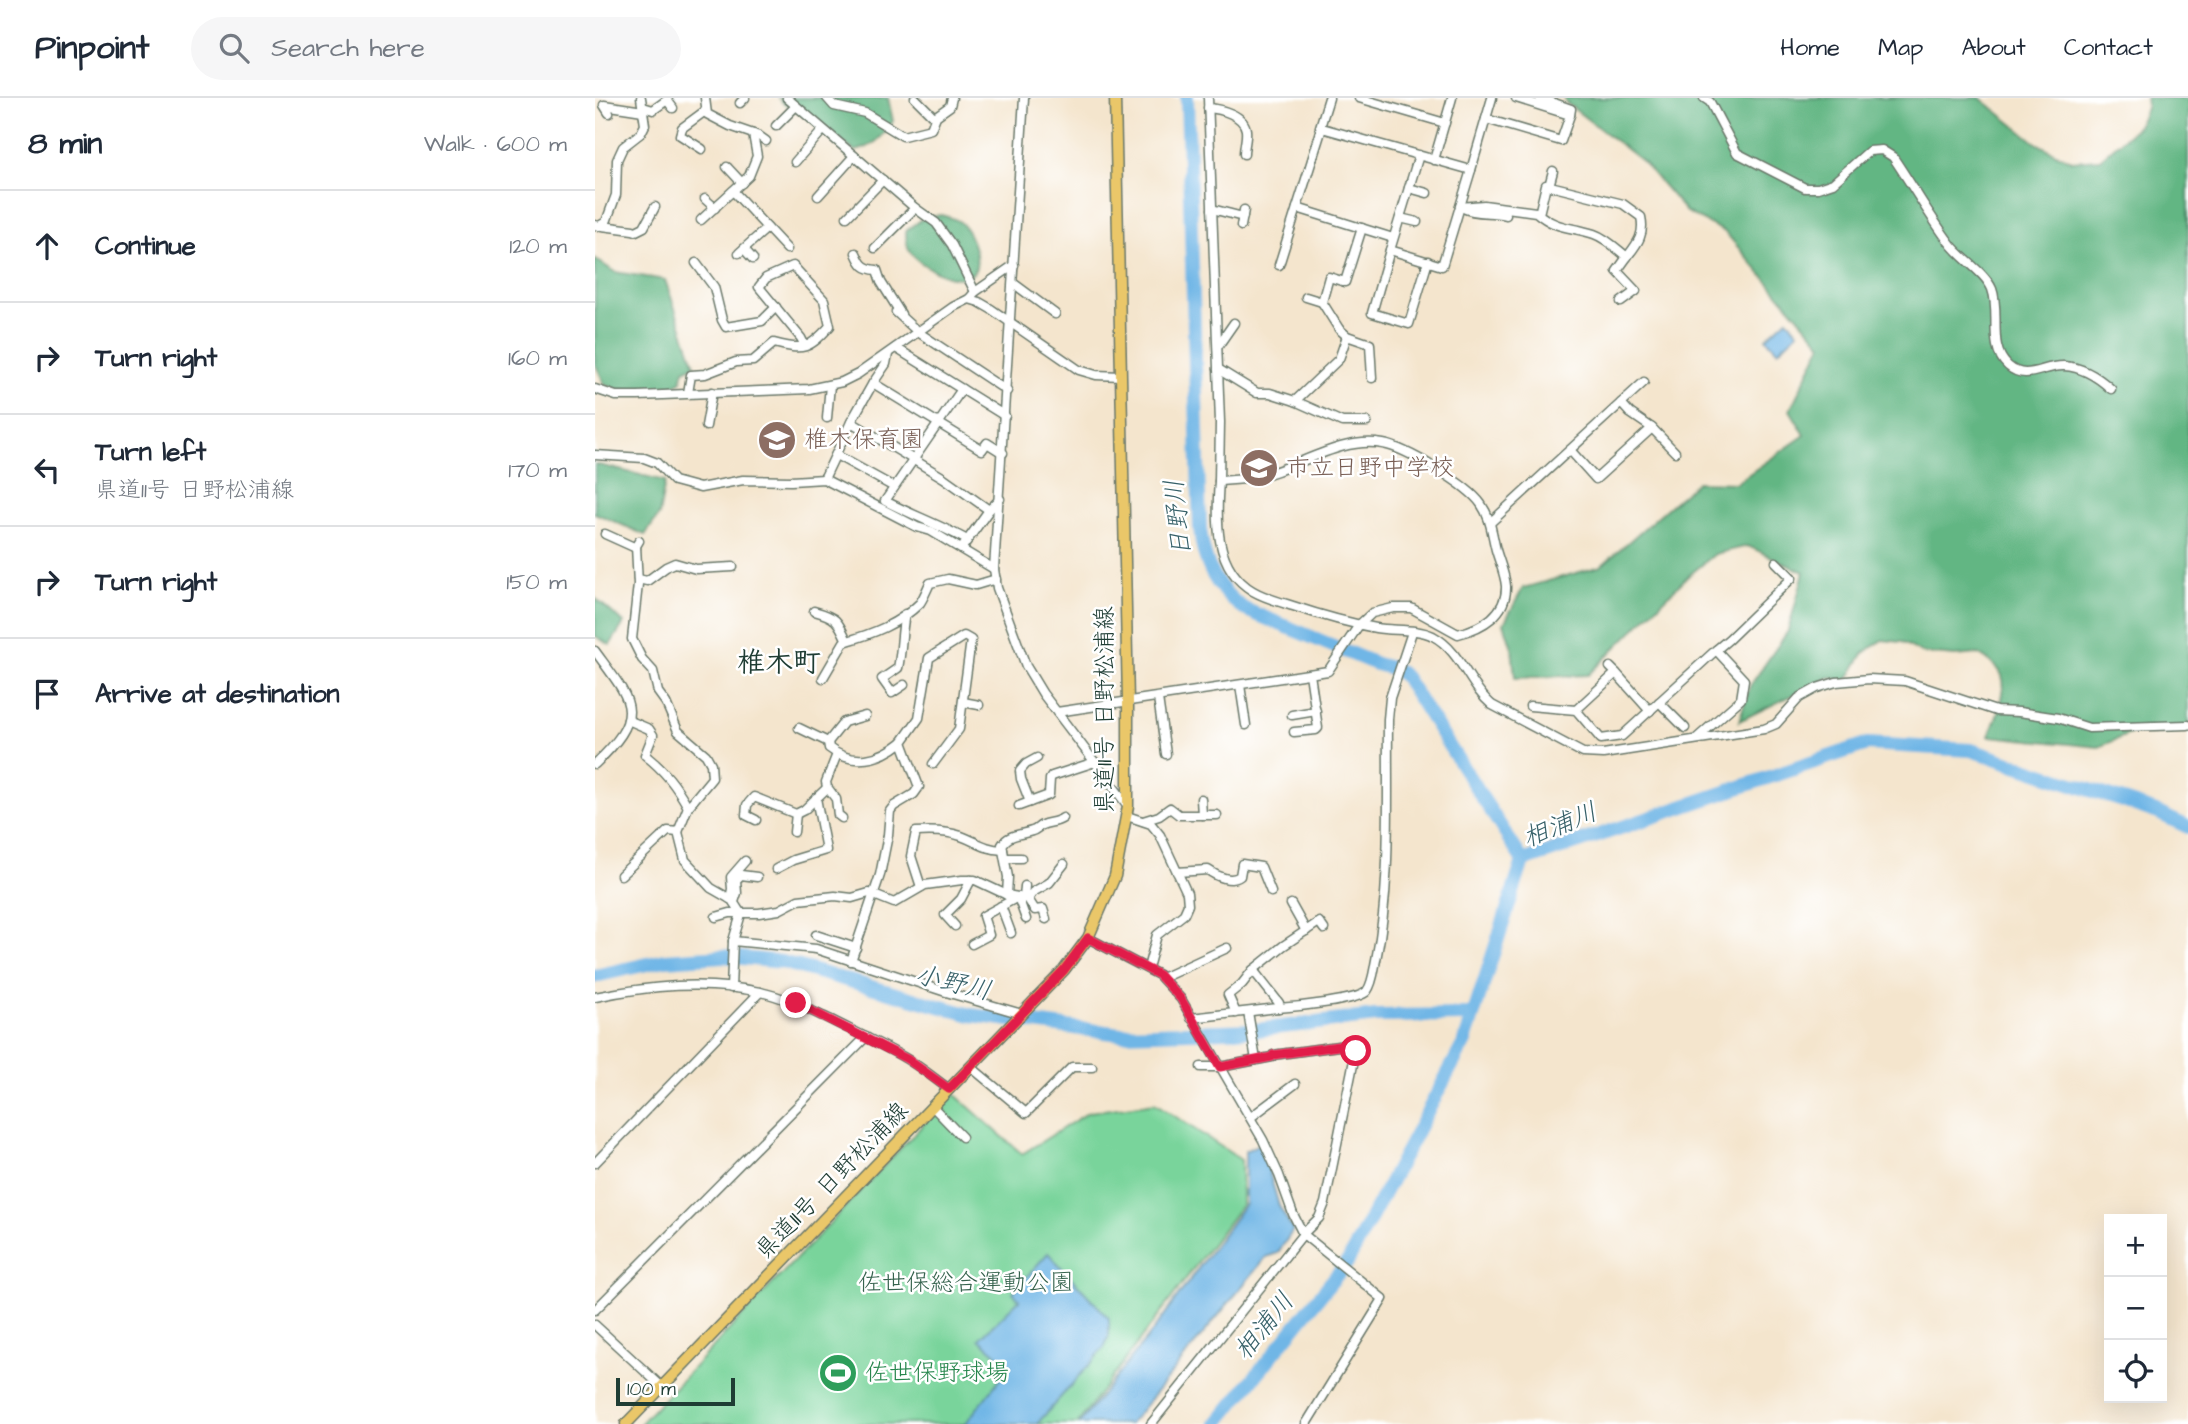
<!DOCTYPE html>
<meta charset="utf-8">
<style>
:root{--surface:#fff;--page:#f6f6f7;--text:#1f2937;--muted:#747a83;--line:#e0e1e3}
body{margin:0;font-family:"Architects Daughter","Klee One",sans-serif;background:var(--page);color:var(--text)}
.controls{position:absolute;right:21px;bottom:21px;display:grid;overflow:hidden;border-radius:0px;box-shadow:0 7px 28px #0002}
.controls button{width:63px;height:63px;display:grid;place-items:center;padding:0;border:0;border-bottom:2px solid var(--line);background:var(--surface);color:var(--text);font:35px sans-serif}
.scale{position:absolute;left:21px;bottom:18px;width:119px;box-sizing:border-box;padding-left:7px;border:4px solid #1f3d34;border-top:0;font-size:19px;line-height:24px;white-space:nowrap;color:#1f3d34;-webkit-text-stroke:5px #fff;paint-order:stroke}
.stop{position:absolute;width:21px;height:21px;margin:-16px;border:5px solid #e11d48;border-radius:50%;background:#fff}
.stop.end{background:#e11d48;border-color:#fff;box-shadow:0 2px 7px #0008}
.list{margin:0;padding:0;list-style:none}
h2{display:flex;justify-content:space-between;align-items:center;height:91px;margin:0;padding:0 28px;font-size:30px}
h2 small{font-size:23px;font-weight:400;color:var(--muted)}
.list li{display:grid;grid-template-columns:46px 1fr auto;gap:21px;align-items:center;box-sizing:border-box;height:112px;padding:0 28px;border-top:2px solid var(--line)}
.list b{display:block;font-size:26px;white-space:nowrap}
.list p{margin:0;font-size:23px;white-space:nowrap;color:var(--muted)}
.list em{font-size:23px;font-style:normal;color:var(--muted)}
.icon{flex:none;width:38px;height:38px;fill:none;stroke:currentColor;stroke-width:2;stroke-linecap:round;stroke-linejoin:round}
.map{position:relative;flex:none;width:1593px;height:1326px;overflow:hidden}
header{display:flex;align-items:center;gap:42px;box-sizing:border-box;height:98px;padding:0 35px;background:var(--surface);border-bottom:2px solid var(--line)}
header strong{font-size:33px}
nav{display:flex;gap:38px;margin-inline-start:auto;font-size:24px}
.search{width:490px;height:63px;background:var(--page);display:flex;align-items:center;gap:18px;box-sizing:border-box;padding:0 24px;border-radius:38px;color:var(--muted);font-size:26px}
main{display:flex}
aside{flex:1;background:var(--surface)}
.map>svg:first-child{display:block}
</style>
<header>
<strong>Pinpoint</strong>
<div class="search"><svg class="icon" aria-label="search" viewBox="0 0 24 24"><circle cx="10" cy="10" r="6"/><path d="M15 15l6 6"/></svg>Search here</div>
<nav><a>Home</a><a>Map</a><a>About</a><a>Contact</a></nav>
</header>
<main>
<aside>
<h2>8 min<small>Walk · 600 m</small></h2>
<ul class="list">
<li><svg class="icon" aria-label="ahead" viewBox="0 0 24 24"><path d="M12 20V5M6 11l6-6 6 6"/></svg><div><b>Continue</b></div><em>120 m</em></li>
<li><svg class="icon" aria-label="right" viewBox="0 0 24 24"><path d="M7 20v-9h11M14 6l5 5-5 5"/></svg><div><b>Turn right</b></div><em>160 m</em></li>
<li><svg class="icon" aria-label="left" viewBox="0 0 24 24"><path d="M17 20v-9H6M10 6l-5 5 5 5"/></svg><div><b>Turn left</b><p>県道11号 日野松浦線</p></div><em>170 m</em></li>
<li><svg class="icon" aria-label="right" viewBox="0 0 24 24"><path d="M7 20v-9h11M14 6l5 5-5 5"/></svg><div><b>Turn right</b></div><em>150 m</em></li>
<li><svg class="icon" aria-label="arrive" viewBox="0 0 24 24"><path d="M6 21V4h12l-3 4 3 4H6"/></svg><div><b>Arrive at destination</b></div></li>
</ul>
</aside>
<div class="map">
<svg width="1593" height="1326" viewBox="0 0 1593 1326">
<rect width="100%" height="100%" fill="#fff"/>
<filter id="ink" filterUnits="userSpaceOnUse"><feTurbulence type="fractalNoise" baseFrequency=".0143" numOctaves="2"/><feDisplacementMap in="SourceGraphic" scale="14" xChannelSelector="R" yChannelSelector="G"/><feConvolveMatrix kernelMatrix="1 2 1 2 8 2 1 2 1" color-interpolation-filters="sRGB"/></filter>
<filter id="wash" filterUnits="userSpaceOnUse"><feTurbulence type="fractalNoise" baseFrequency=".00686" numOctaves="4" result="noise"/><feDisplacementMap in="SourceGraphic" scale="28" xChannelSelector="R" yChannelSelector="G"/><feGaussianBlur stdDeviation="1.57" result="paint"/><feColorMatrix in="noise" values="0 0 0 0 0 0 0 0 0 0 0 0 0 0 0 0 0 1.4 0 .05"/><feComposite in="paint" operator="in"/></filter>
<g filter="url(#wash)">
<rect width="100%" height="100%" fill="#f4e5cd"/>
<path fill="#79d49b" stroke="#4c8868" stroke-width="2" d="M 358,995 L 427,1056 L 494,1014 L 560,1005 L 646,1062 L 647,1106 L 482,1326 L 45,1326 Z"/>
<g fill="#62b683" stroke="#407a5c" stroke-width="2">
<path d="M 184,0 L 293,0 L 298,23 C 289,38 276,51 259,53 L 225,25 L 189,6 Z"/>
<path d="M 969,0 L 1385,0 L 1441,45 L 1476,63 L 1505,61 L 1543,28 L 1552,8 L 1551,0 L 1593,0 L 1593,630 L 1548,630 L 1504,649 L 1394,638 C 1400,624 1413,594 1407,578 C 1404,568 1392,562 1383,556 L 1360,558 L 1326,555 L 1307,544 L 1287,542 L 1268,556 L 1251,584 L 1235,579 L 1144,623 L 1155,588 L 1193,533 L 1209,474 L 1153,448 L 1120,456 L 1092,479 L 993,577 L 920,580 L 917,550 L 909,525 L 928,490 L 1006,468 L 1102,384 L 1141,385 L 1210,337 L 1195,312 L 1227,246 L 1130,134 L 1091,114 L 1048,64 L 970,4 Z"/>
<path d="M 346,117 C 353,119 361,120 366,125 C 377,135 390,170 374,178 C 359,186 324,167 315,154 C 311,148 311,139 311,133 L 330,119 Z"/>
<path d="M 0,161 L 20,174 L 70,182 L 100,267 L 89,272 L 86,284 L 62,296 L 22,291 L 10,287 L 0,265 Z"/>
<path d="M 0,366 L 70,383 L 64,417 L 50,437 L 0,415 Z"/>
<path d="M 0,500 L 29,525 L 15,547 L 0,538 Z"/>
</g>
<g fill="#6fb6e6" stroke="#477a8d" stroke-width="2">
<path d="M 1192,221 L 1203,234 L 1183,253 L 1171,240 Z"/>
<path d="M 666,1045 L 684,1108 L 698,1132 L 683,1155 L 671,1159 L 535,1326 L 484,1326 L 560,1230 L 650,1106 L 650,1053 Z"/>
<path d="M 453,1155 L 514,1220 L 514,1238 L 509,1250 L 442,1326 L 370,1326 L 415,1268 L 384,1241 L 424,1202 L 418,1194 Z"/>
</g>
<g fill="none" stroke-linecap="round" stroke-linejoin="round">
<g stroke="#6fb6e6" stroke-width="14">
<path d="M 592,0 L 605,430 C 608,465 620,490 649,511 L 781,566 L 800,571 L 810,579 L 928,763"/>
<path d="M 0,878 L 70,862 L 128,858 L 187,864 L 376,917 L 526,936 L 661,932 L 781,918 L 878,917"/>
<path d="M 622,1326 L 753,1163 L 870,943 L 928,763 L 1272,646 L 1376,652 L 1561,714 L 1593,729"/>
</g>
</g>
</g>
<g filter="url(#ink)">
<g fill="none" stroke-linecap="round" stroke-linejoin="round">
<defs>
<g id="minor">
<path d="M 110,0 L 112,16 L 135,28 L 164,38 L 171,43"/>
<path d="M 232,0 L 239,8 L 270,15 L 308,38 L 336,31 L 341,18 L 355,8 L 357,0"/>
<path d="M 320,0 L 340,20"/>
<path d="M 429,0 L 399,471 L 402,490 L 431,568 L 448,596 L 533,708"/>
<path d="M 764,0 L 850,25"/>
<path d="M 945,0 L 976,11 L 975,17"/>
<path d="M 1109,0 L 1115,4 L 1142,55 L 1210,90 L 1223,90 L 1238,85 L 1274,53 L 1287,52 L 1298,59 C 1317,87 1334,117 1354,144 C 1365,160 1390,174 1397,191 C 1406,215 1392,249 1413,268 C 1431,284 1449,267 1469,268 C 1487,269 1503,279 1516,291"/>
<path d="M 145,5 L 150,0"/>
<path d="M 48,9 L 58,12 L 72,2 L 78,10"/>
<path d="M 613,10 C 626,11 649,17 651,32 C 652,40 649,48 649,56"/>
<path d="M 14,15 L 9,7 L 48,13"/>
<path d="M 891,21 L 966,43 L 975,17 L 921,0"/>
<path d="M 181,28 L 201,8"/>
<path d="M 727,30 L 876,72 L 847,168 L 795,152 L 824,57"/>
<path d="M 107,51 L 85,37 L 87,30 L 110,13"/>
<path d="M 839,62 L 857,0"/>
<path d="M 200,64 L 228,32"/>
<path d="M 132,69 L 147,85"/>
<path d="M 876,72 L 897,0"/>
<path d="M 954,88 L 958,73"/>
<path d="M 814,90 L 832,95"/>
<path d="M 138,93 L 192,151"/>
<path d="M 223,98 L 259,58"/>
<path d="M 110,101 L 120,110"/>
<path d="M 865,109 L 889,107 L 941,114 C 962,132 975,128 999,136 C 1011,140 1022,151 1032,159 C 1042,146 1050,137 1046,119 L 1028,106 L 951,87 L 944,116"/>
<path d="M 702,110 L 798,140"/>
<path d="M 868,110 C 882,117 896,113 911,117"/>
<path d="M 617,111 L 648,119"/>
<path d="M 252,119 L 288,82"/>
<path d="M 805,120 L 822,124"/>
<path d="M 106,122 L 154,78 L 162,58 L 158,36"/>
<path d="M 0,127 L 4,128 L 11,124 L 21,97 L 22,62 L 28,49 L 46,35 L 50,27 L 46,0"/>
<path d="M 7,128 L 38,132 L 41,133 L 49,129 L 60,109"/>
<path d="M 646,128 L 649,112"/>
<path d="M 280,150 L 320,110"/>
<path d="M 149,151 L 158,161"/>
<path d="M 795,152 L 777,215 L 814,226 L 833,163"/>
<path d="M 144,155 L 172,130"/>
<path d="M 261,155 C 266,167 269,171 282,172 L 286,184 L 306,216"/>
<path d="M 101,165 L 119,189 L 127,222 L 131,229 L 167,223 L 181,209"/>
<path d="M 684,167 L 727,30 L 725,29 L 734,0"/>
<path d="M 418,185 L 460,216"/>
<path d="M 380,194 L 419,167"/>
<path d="M 711,199 L 727,204 L 734,179 L 750,184 L 767,130"/>
<path d="M 374,201 L 384,204 L 396,211 L 484,272 L 501,277 L 526,278"/>
<path d="M 727,204 L 744,231 L 752,238 L 775,246 L 777,280"/>
<path d="M 1026,204 L 1041,193 L 1022,173 L 1032,159"/>
<path d="M 301,214 L 323,234 L 412,293"/>
<path d="M 623,248 L 639,225"/>
<path d="M 301,250 L 410,318"/>
<path d="M 623,271 L 662,295 L 675,295 L 700,303 L 744,261 L 752,238"/>
<path d="M 278,285 L 387,352 L 392,345 L 408,355"/>
<path d="M 0,291 L 21,298 L 43,298 L 214,291 L 247,284 L 263,276 L 358,209 L 374,201 L 380,194 L 357,147 L 341,125 L 320,110 L 192,0"/>
<path d="M 367,291 L 290,403 C 317,417 345,427 372,442"/>
<path d="M 93,295 L 96,277 L 110,276 L 141,264 L 158,263 L 179,245 C 209,253 214,251 235,228 L 229,202 L 198,168 L 171,180 L 164,189 L 206,240 L 210,248"/>
<path d="M 700,303 L 747,324 L 772,324"/>
<path d="M 1026,305 L 1035,315 L 1057,330"/>
<path d="M 232,320 L 235,287"/>
<path d="M 256,324 L 349,380 L 394,412 L 405,401"/>
<path d="M 111,328 L 117,294"/>
<path d="M 975,352 L 1001,381 L 1057,330 L 1080,354"/>
<path d="M 0,357 L 49,360 L 62,365 L 79,383 L 105,390 L 148,382 L 196,383 L 229,381 L 322,429 L 336,433 L 399,471"/>
<path d="M 241,357 L 299,389"/>
<path d="M 229,381 L 256,324 L 278,285 L 291,266 L 293,256"/>
<path d="M 624,383 C 621,422 619,470 658,493 C 670,500 685,504 698,508 C 725,517 753,525 781,530 C 799,533 822,530 838,538 C 866,553 874,588 897,607 L 988,655 L 1008,656 L 1169,631 L 1181,626 L 1204,600 L 1222,590 L 1241,584 L 1274,581 L 1310,583 L 1401,613 L 1424,614 L 1463,620 L 1494,630 L 1593,627"/>
<path d="M 895,425 L 1049,284"/>
<path d="M 10,436 L 41,450"/>
<path d="M 44,443 L 41,448 L 43,486 L 37,541 L 47,561 L 58,573 L 63,594 L 71,605 L 83,633 L 111,657 L 116,666 L 117,680 L 93,709 L 83,734"/>
<path d="M 369,447 L 394,412"/>
<path d="M 43,481 L 52,483 L 71,469 L 80,465 L 101,471 L 138,469"/>
<path d="M 219,513 C 241,519 243,522 252,543"/>
<path d="M 0,553 C 37,604 53,616 0,666"/>
<path d="M 1021,575 L 1055,613"/>
<path d="M 228,580 L 249,544 C 277,536 304,526 325,505 C 329,499 332,491 335,485 L 353,481 L 381,487 L 401,481"/>
<path d="M 309,587 L 297,595 L 287,581 L 303,570 C 307,552 306,535 310,516"/>
<path d="M 645,587 L 651,627"/>
<path d="M 563,600 L 571,656"/>
<path d="M 368,604 L 384,607"/>
<path d="M 1064,604 L 1090,630"/>
<path d="M 935,608 L 981,612 L 1006,641 L 1027,638 L 1121,552"/>
<path d="M 981,612 L 1021,575 L 1015,569"/>
<path d="M 462,614 L 733,573 L 764,527 L 777,515 L 798,510 L 816,510 L 863,536 C 887,530 912,516 911,488 C 910,476 904,463 901,452 C 897,437 896,420 886,406 C 873,387 811,350 788,346 C 742,338 700,373 656,380 C 645,382 634,382 624,383 L 625,324 L 613,0"/>
<path d="M 697,617 L 721,613"/>
<path d="M 33,622 L 54,631 L 58,637 L 50,657 C 69,672 81,687 93,709"/>
<path d="M 204,630 L 233,644 L 234,650 C 258,669 285,662 307,644"/>
<path d="M 699,634 L 721,632 L 723,630 L 715,576"/>
<path d="M 1102,640 L 1146,601 L 1149,582 L 1121,552 L 1134,541 L 1197,480 L 1181,464"/>
<path d="M 233,644 L 249,624 L 270,618"/>
<path d="M 242,656 L 231,684 L 232,689 L 241,701 L 243,717 L 247,720"/>
<path d="M 606,701 L 607,717"/>
<path d="M 435,704 L 426,681 L 425,673 L 431,666 L 442,660"/>
<path d="M 424,708 L 454,697 L 455,681 L 457,678 L 500,664"/>
<path d="M 532,718 L 556,726 L 565,737 L 592,795 L 593,807 L 589,816 L 562,837 L 553,870"/>
<path d="M 161,722 L 151,717 L 152,707 L 159,699 L 201,716 L 209,712 L 232,690"/>
<path d="M 548,723 L 564,718 L 575,710 L 584,717 L 622,717"/>
<path d="M 199,734 L 201,716"/>
<path d="M 410,760 L 426,760"/>
<path d="M 181,771 L 198,762 L 231,752 L 221,700"/>
<path d="M 582,774 L 613,772 C 621,778 636,785 645,778 L 647,766 L 666,769 L 676,794"/>
<path d="M 26,777 L 73,733 L 83,734 L 90,762 L 116,790 L 137,802 L 146,816 L 138,843 L 136,890"/>
<path d="M 326,789 L 316,758 L 321,734 C 336,733 352,733 366,738 C 383,744 388,751 408,752"/>
<path d="M 412,797 L 413,779 L 407,747 C 413,736 426,737 437,733 C 441,732 443,729 447,727 C 453,724 461,725 468,720"/>
<path d="M 429,800 L 430,788"/>
<path d="M 135,801 L 137,791 L 136,779 L 150,763"/>
<path d="M 433,801 L 440,812 L 448,811 L 451,821"/>
<path d="M 139,804 L 142,795 L 141,782 L 146,777 L 162,779"/>
<path d="M 696,806 L 711,833"/>
<path d="M 406,808 L 416,835"/>
<path d="M 121,819 L 135,815 L 164,815 L 184,812 L 203,802 L 240,798 L 257,800 L 274,795 L 299,805 L 330,787 L 367,782 L 380,782 L 412,797 L 433,801 L 438,794 L 454,785 L 469,766"/>
<path d="M 360,828 L 350,817 L 366,801 L 376,782"/>
<path d="M 221,837 L 261,850"/>
<path d="M 493,840 L 564,877 L 586,901 L 668,1042 L 684,1077 L 698,1116 L 708,1136 L 788,1201 L 711,1326"/>
<path d="M 138,843 L 221,851 L 351,894 L 427,916"/>
<path d="M 377,846 L 394,837 L 388,818 L 423,799 L 431,821"/>
<path d="M 256,863 L 285,777 L 293,737 L 295,713 L 299,708 L 319,696 L 324,689 L 307,644 L 324,620 L 334,560 L 369,538 L 376,542 L 364,631 L 338,666"/>
<path d="M 567,880 L 632,850"/>
<path d="M 0,899 C 54,888 110,882 165,894 C 189,899 212,911 234,921 C 260,934 286,946 310,960 C 326,969 340,981 354,991"/>
<path d="M 683,910 C 698,909 764,903 772,893 C 778,885 779,871 781,862 C 797,784 792,701 793,621 L 795,600 L 817,534"/>
<path d="M 653,914 L 661,962"/>
<path d="M 641,915 L 633,897 L 647,886 L 658,872"/>
<path d="M 596,920 L 683,910 L 684,905 L 658,872 L 688,848 L 724,824 L 729,831"/>
<path d="M 376,969 L 431,1015 L 477,969 L 497,969"/>
<path d="M 338,1009 L 367,1039"/>
<path d="M 656,1019 L 700,986"/>
<path d="M 0,1065 L 165,894"/>
<path d="M 0,1212 L 271,939"/>
<path d="M 0,1227 L 67,1289"/>
<path d="M 556,1326 L 708,1136 L 724,1120 L 730,1105 L 761,952 L 758,946 L 678,957 L 677,959 L 625,969 L 606,969"/>
</g>
<path id="major" d="M 31,1326 L 469,872 L 493,840 L 520,778 L 533,708 L 533,603 L 520,0"/>
</defs>
<use href="#minor" stroke="#6a786a" stroke-width="11"/>
<use href="#major" stroke="#6a786a" stroke-width="13"/>
<use href="#minor" stroke="#fff" stroke-width="8"/>
<use href="#major" stroke="#eac769" stroke-width="10"/>
</g>
</g>
<g fill="none" stroke-linecap="round" stroke-linejoin="round" filter="url(#ink)">
<path stroke="#e11d48" stroke-width="9" d="M 201,905 L 312,961 L 354,991 L 469,872 L 493,840 L 564,877 L 586,901 L 625,969 L 677,959 L 678,957 L 758,946 L 761,953"/>
</g>
<defs>
<symbol id="school-disc" viewBox="-11 -11 22 22"><circle r="9.5" fill="#8d6e63" stroke="#fff"/><path d="M0-5L7-2L0 1L-7-2ZM-4 1L0 2.5L4 1V4Q0 6-4 4Z" fill="#fff"/></symbol>
<symbol id="stadium-disc" viewBox="-11 -11 22 22"><circle r="9.5" fill="#2e9e5b" stroke="#fff"/><path d="M0-5a6.5 5 0 1 0 0 10a6.5 5 0 1 0 0-10ZM-3.5-1.8h7v3.6h-7Z" fill="#fff"/></symbol>
</defs>
<g fill-rule="evenodd">
<use href="#school-disc" x="160" y="320" width="44" height="44"/>
<use href="#school-disc" x="642" y="348" width="44" height="44"/>
<use href="#stadium-disc" x="221" y="1253" width="44" height="44"/>
</g>
<g text-anchor="middle" dominant-baseline="central" stroke-width="5" stroke-linejoin="round" paint-order="stroke">
<g font-size="24" fill="#785e54" stroke="#fff" text-anchor="start">
<text x="209" y="342">椎木保育園</text>
<text x="691" y="370">市立日野中学校</text>
</g>
<g font-size="24" fill="#1f3d34" stroke="#fff">
<text transform="translate(510 612) rotate(-90)">県道11号 日野松浦線</text>
<text transform="translate(237 1083) rotate(-46)">県道11号 日野松浦線</text>
</g>
<g font-size="24" fill="#36634e" stroke="#fff">
<text x="371" y="1185">佐世保総合運動公園</text>
</g>
<g font-size="24" fill="#27864d" stroke="#fff" text-anchor="start">
<text x="270" y="1275">佐世保野球場</text>
</g>
<g font-size="26" font-style="italic" fill="#376169" stroke="#fff">
<text transform="translate(583 420) rotate(-96)">日野川</text>
<text transform="translate(965 727) rotate(-22)">相浦川</text>
<text transform="translate(358 885) rotate(13)">小野川</text>
<text transform="translate(669 1228) rotate(-51)">相浦川</text>
</g>
<g font-size="28" font-weight="bold" fill="#1f3d34" stroke="#fff">
<text x="184" y="564">椎木町</text>
</g>
</g>
</svg>
<div class="controls">
<button>+</button>
<button>−</button>
<button><svg class="icon" aria-label="locate" viewBox="0 0 24 24"><circle cx="12" cy="12" r="6"/><path d="M12 2v4M12 18v4M2 12h4M18 12h4"/></svg></button>
</div>
<div class="scale">100 m</div>
<div class="stop" style="left:761px;top:953px"></div>
<div class="stop end" style="left:201px;top:905px"></div>
</div>
</main>
